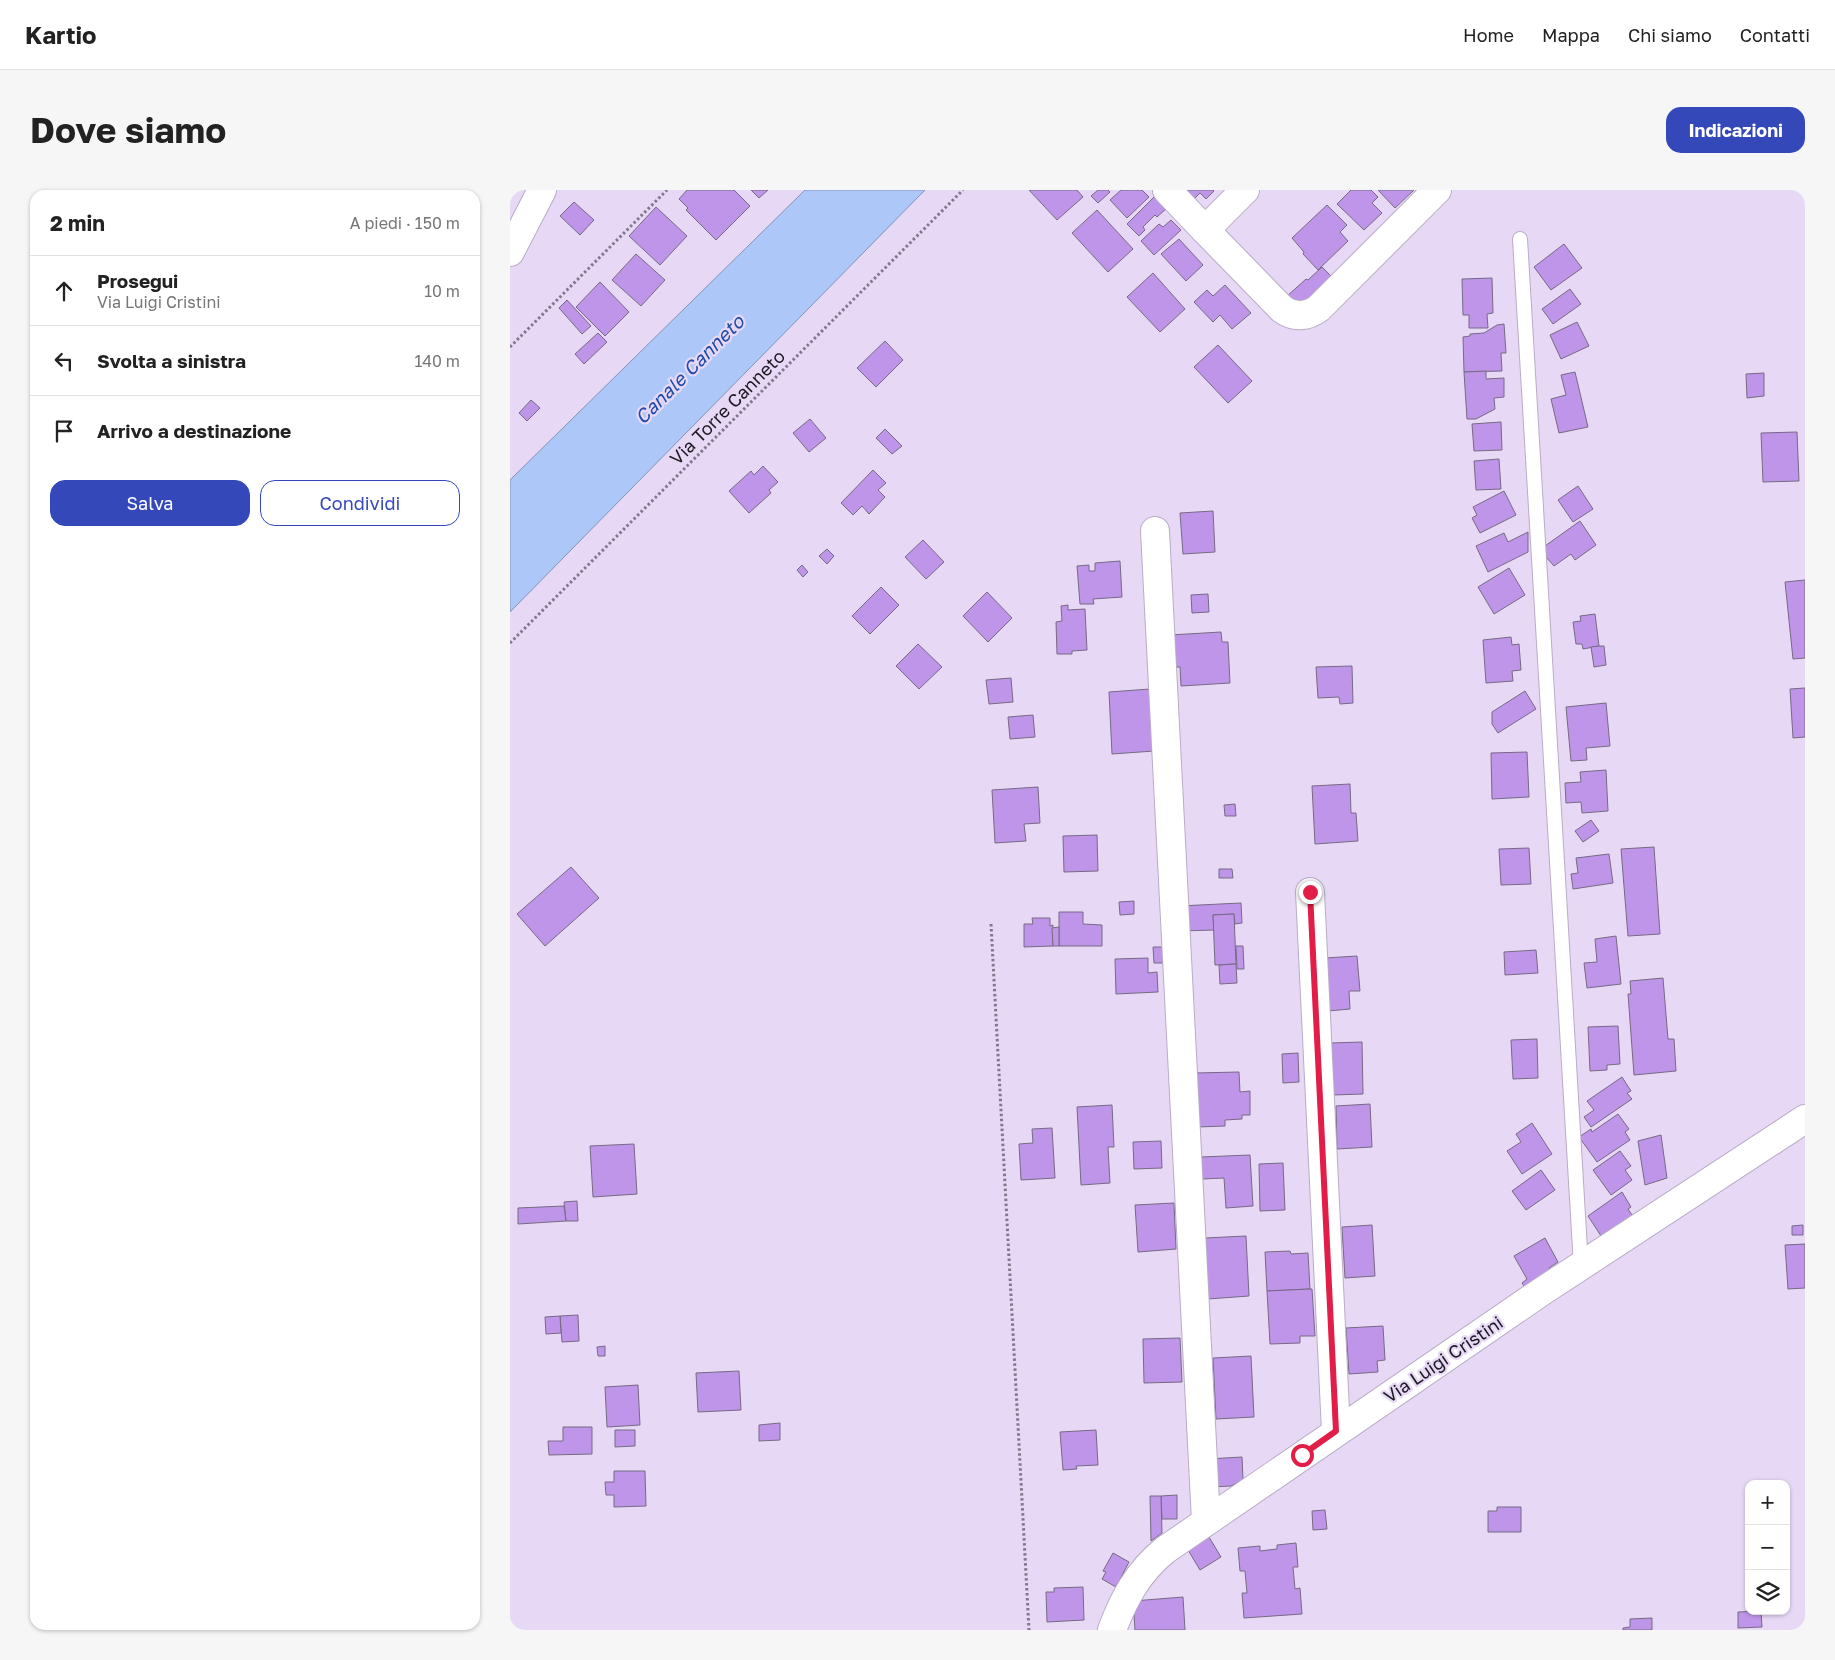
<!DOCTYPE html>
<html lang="it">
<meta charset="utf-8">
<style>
:root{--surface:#fff;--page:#f6f6f6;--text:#222;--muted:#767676;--line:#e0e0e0;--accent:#3448ba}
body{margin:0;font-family:"Golos Text",sans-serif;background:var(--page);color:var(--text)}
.controls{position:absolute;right:15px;bottom:15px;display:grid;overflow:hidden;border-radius:10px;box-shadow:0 1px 4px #0004}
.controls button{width:45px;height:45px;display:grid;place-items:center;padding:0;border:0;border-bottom:1px solid var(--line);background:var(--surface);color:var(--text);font:25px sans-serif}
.stop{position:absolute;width:15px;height:15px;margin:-11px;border:4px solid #e11d48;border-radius:50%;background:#fff}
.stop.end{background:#e11d48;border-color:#fff;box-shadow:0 1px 5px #0008}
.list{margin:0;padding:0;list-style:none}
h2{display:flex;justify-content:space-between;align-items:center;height:65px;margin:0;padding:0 20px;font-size:21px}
h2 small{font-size:16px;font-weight:400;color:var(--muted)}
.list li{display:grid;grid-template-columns:32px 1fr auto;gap:15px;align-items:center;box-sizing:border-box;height:70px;padding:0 20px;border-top:1px solid var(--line)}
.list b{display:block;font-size:19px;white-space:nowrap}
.list p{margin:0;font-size:16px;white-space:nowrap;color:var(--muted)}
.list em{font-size:16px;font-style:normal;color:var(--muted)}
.actions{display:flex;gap:10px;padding:15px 20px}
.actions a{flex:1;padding:11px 0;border:1px solid var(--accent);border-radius:15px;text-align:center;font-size:18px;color:var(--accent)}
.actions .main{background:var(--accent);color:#fff}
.icon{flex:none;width:28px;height:28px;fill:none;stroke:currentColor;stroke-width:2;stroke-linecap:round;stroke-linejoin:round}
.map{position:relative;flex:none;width:1295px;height:1440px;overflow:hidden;border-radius:15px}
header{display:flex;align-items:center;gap:30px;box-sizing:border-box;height:70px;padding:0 25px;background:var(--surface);border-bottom:1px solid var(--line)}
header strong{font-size:24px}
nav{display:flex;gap:28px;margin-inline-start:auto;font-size:18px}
.intro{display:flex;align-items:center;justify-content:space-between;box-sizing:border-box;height:120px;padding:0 30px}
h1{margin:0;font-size:35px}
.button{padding:12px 22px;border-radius:15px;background:var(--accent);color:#fff;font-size:18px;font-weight:700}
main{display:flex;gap:30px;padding:0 30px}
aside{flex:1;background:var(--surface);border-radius:15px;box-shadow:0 1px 4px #0004}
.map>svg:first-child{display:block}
</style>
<header>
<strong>Kartio</strong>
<nav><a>Home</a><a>Mappa</a><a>Chi siamo</a><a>Contatti</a></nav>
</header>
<div class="intro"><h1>Dove siamo</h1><a class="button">Indicazioni</a></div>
<main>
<aside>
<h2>2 min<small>A piedi · 150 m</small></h2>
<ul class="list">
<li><svg class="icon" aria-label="ahead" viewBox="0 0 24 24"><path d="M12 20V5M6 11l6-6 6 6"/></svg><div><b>Prosegui</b><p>Via Luigi Cristini</p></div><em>10 m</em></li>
<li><svg class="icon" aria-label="left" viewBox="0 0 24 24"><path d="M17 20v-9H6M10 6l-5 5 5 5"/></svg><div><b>Svolta a sinistra</b></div><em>140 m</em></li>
<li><svg class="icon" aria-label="arrive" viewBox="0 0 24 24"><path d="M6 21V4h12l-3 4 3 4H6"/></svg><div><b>Arrivo a destinazione</b></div></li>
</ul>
<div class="actions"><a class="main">Salva</a><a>Condividi</a></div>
</aside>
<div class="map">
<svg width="1295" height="1440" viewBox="0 0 1295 1440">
<rect width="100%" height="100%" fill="#e7d9f6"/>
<path fill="#acc7f8" stroke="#8193b8" d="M 295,0 L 415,0 L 0,422 L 0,290 Z"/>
<g fill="#bf95e9" stroke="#766a83">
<path d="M 177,0 L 224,0 L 240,16 L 206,50 L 176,20 L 178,18 L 169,9 Z"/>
<path d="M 241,0 L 258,0 L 249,8 Z"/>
<path d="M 519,0 L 567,0 L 573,7 L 547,30 Z"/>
<path d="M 588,0 L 598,0 L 600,2 L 588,13 L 581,6 Z"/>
<path d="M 611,0 L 632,0 L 639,7 L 617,28 L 600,10 Z"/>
<path d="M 671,0 L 703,0 L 704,1 L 696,9 L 690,3 L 682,11 Z"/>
<path d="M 841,0 L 861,0 L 868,7 L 862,13 L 872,23 L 854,40 L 827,14 Z"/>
<path d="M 868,0 L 904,0 L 885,18 Z"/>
<path d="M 646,5 L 658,17 L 647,27 L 645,25 L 633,37 L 635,40 L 629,46 L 617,34 Z"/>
<path d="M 64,12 L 84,30 L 70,45 L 50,26 Z"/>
<path d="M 817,15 L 837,35 L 830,42 L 838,51 L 808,80 L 793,64 L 794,62 L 782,48 Z"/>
<path d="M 146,17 L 177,46 L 150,75 L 119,46 Z"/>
<path d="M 587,20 L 623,59 L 598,82 L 562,43 Z"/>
<path d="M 661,30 L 671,40 L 644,65 L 631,51 L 649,34 L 653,37 Z"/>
<path d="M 669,49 L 693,75 L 676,91 L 651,64 Z"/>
<path d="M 1054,54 L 1072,78 L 1041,100 L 1024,77 Z"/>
<path d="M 126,64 L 155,90 L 131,116 L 102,90 Z"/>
<path d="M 812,77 L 824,89 L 788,119 L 776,107 L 796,89 L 798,90 Z"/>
<path d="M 643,83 L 675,119 L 650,142 L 617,107 Z"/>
<path d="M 982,88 L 983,123 L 977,124 L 978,138 L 959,138 L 959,125 L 953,125 L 952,89 Z"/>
<path d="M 90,92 L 119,122 L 95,146 L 66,117 Z"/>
<path d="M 715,95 L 741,123 L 722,139 L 710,125 L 703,132 L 684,112 L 697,100 L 703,106 Z"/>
<path d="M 1060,99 L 1071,114 L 1043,134 L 1032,119 Z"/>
<path d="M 57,110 L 81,136 L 72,144 L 49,118 Z"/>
<path d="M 1067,132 L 1079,156 L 1051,169 L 1040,145 Z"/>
<path d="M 994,134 L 996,163 L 991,163 L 992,181 L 954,182 L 953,147 L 960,146 L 960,144 L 974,143 L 987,135 Z"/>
<path d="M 88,143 L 97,152 L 74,174 L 65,164 Z"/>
<path d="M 375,151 L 393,170 L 366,197 L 347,178 Z"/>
<path d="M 708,155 L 742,191 L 718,213 L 684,177 Z"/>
<path d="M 976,181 L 976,189 L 994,188 L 994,207 L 984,208 L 985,219 L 966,229 L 957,229 L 954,182 Z"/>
<path d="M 1065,182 L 1078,237 L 1049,243 L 1041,209 L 1056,205 L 1051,185 Z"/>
<path d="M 1254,183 L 1254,206 L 1237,208 L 1236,184 Z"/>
<path d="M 21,210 L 30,218 L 17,231 L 9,223 Z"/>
<path d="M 300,229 L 316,248 L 299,262 L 283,243 Z"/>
<path d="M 991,232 L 992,260 L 964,261 L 962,234 Z"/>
<path d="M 375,239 L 392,256 L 382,264 L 366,248 Z"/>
<path d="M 1287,242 L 1289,291 L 1253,292 L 1251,243 Z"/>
<path d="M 989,269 L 991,299 L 966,300 L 964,271 Z"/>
<path d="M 253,276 L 268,292 L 259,300 L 261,303 L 239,323 L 219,301 L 241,281 L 244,285 Z"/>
<path d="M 363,280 L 376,293 L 368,300 L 375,307 L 359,324 L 352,316 L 343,325 L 331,313 Z"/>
<path d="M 1068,296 L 1083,319 L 1063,332 L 1048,310 Z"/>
<path d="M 994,301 L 1006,325 L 970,343 L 962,328 L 967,325 L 963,317 Z"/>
<path d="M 703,321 L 705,362 L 673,364 L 670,323 Z"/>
<path d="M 1070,331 L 1086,355 L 1065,370 L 1061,364 L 1044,376 L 1036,367 L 1035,356 Z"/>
<path d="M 1018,342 L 1018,362 L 978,382 L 966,356 L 994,343 L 998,352 Z"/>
<path d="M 413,350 L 434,372 L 416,389 L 395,367 Z"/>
<path d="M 317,359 L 324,366 L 317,374 L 309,366 Z"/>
<path d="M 610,371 L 612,407 L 583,409 L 584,414 L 570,414 L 567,376 L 579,375 L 579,381 L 585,381 L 585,373 Z"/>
<path d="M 292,375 L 298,382 L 293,387 L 287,380 Z"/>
<path d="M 999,378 L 1015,405 L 984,424 L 968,397 Z"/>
<path d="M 1295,390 L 1295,468 L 1283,469 L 1275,392 Z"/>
<path d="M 371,397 L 389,415 L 360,444 L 342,426 Z"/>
<path d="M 477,402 L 502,428 L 478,452 L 453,426 Z"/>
<path d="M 698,404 L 699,422 L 682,423 L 681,405 Z"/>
<path d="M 558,415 L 558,420 L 575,419 L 577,460 L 562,461 L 562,464 L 547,464 L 546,432 L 552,431 L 551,416 Z"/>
<path d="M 1085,424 L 1089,456 L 1073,459 L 1072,454 L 1066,454 L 1063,432 L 1071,431 L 1070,426 Z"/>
<path d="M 711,442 L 712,452 L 718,452 L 720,493 L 671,496 L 670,477 L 662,477 L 660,445 Z"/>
<path d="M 1001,447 L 1002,455 L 1009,454 L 1011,480 L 1002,481 L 1003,491 L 976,493 L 973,450 Z"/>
<path d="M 408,454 L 432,477 L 409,499 L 386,476 Z"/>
<path d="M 1089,456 L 1094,456 L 1096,475 L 1084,477 L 1081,457 Z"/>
<path d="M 842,476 L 843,513 L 830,514 L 829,507 L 808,508 L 806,477 Z"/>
<path d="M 501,488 L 503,512 L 479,514 L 476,490 Z"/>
<path d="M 1295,498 L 1295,547 L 1283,548 L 1280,499 Z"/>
<path d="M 640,499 L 644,561 L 602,564 L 599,502 Z"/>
<path d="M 1015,501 L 1026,519 L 988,543 L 982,534 L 982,522 Z"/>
<path d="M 1096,513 L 1100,556 L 1076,558 L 1077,570 L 1061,571 L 1056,517 Z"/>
<path d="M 523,525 L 525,547 L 500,549 L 498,527 Z"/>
<path d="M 1017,562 L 1019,607 L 982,609 L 981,563 Z"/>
<path d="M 1096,580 L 1098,621 L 1072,623 L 1071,612 L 1056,613 L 1055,593 L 1071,592 L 1070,582 Z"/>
<path d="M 840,594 L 841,623 L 846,623 L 848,651 L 805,654 L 802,596 Z"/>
<path d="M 528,597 L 530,633 L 514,634 L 516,651 L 485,653 L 482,600 Z"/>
<path d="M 725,614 L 726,626 L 715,626 L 714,615 Z"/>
<path d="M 1081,630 L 1089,641 L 1073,652 L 1065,641 Z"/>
<path d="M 587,645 L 588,681 L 554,682 L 553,646 Z"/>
<path d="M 1144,657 L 1150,744 L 1118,746 L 1111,659 Z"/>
<path d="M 1019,658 L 1021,694 L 991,695 L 989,659 Z"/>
<path d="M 1099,664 L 1103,693 L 1063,699 L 1061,684 L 1068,683 L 1066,668 Z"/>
<path d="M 61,677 L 89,708 L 35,756 L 7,724 Z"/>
<path d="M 709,679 L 722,679 L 723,688 L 709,688 Z"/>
<path d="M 624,711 L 624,724 L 610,725 L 609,712 Z"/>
<path d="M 731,713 L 732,733 L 725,734 L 724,724 L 703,725 L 704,740 L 670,741 L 669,716 Z"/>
<path d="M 549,722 L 573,722 L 573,734 L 592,735 L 592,756 L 549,756 Z"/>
<path d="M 724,724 L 726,774 L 705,775 L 703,725 Z"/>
<path d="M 522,728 L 540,728 L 540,736 L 543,735 L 543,756 L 514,757 L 514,734 L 523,734 Z"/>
<path d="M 549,737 L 549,756 L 543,756 L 542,738 Z"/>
<path d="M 1106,746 L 1111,794 L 1077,798 L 1074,773 L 1087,772 L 1085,749 Z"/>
<path d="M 726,756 L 733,756 L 734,779 L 727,779 Z"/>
<path d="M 643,757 L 659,757 L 659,773 L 644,773 Z"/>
<path d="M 1026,760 L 1028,783 L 995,785 L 994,762 Z"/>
<path d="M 847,766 L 850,801 L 839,801 L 840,819 L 818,821 L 815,768 Z"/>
<path d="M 638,768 L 638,783 L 647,782 L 648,802 L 606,804 L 605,769 Z"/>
<path d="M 726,774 L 727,793 L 710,794 L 709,775 Z"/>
<path d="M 1153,788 L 1158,849 L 1164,849 L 1166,881 L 1124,885 L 1118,804 L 1121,804 L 1120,791 Z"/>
<path d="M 1108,836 L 1110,874 L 1097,875 L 1097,880 L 1080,881 L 1078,837 Z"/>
<path d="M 1027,849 L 1028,888 L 1003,889 L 1001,850 Z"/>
<path d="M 852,852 L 853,904 L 823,905 L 821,853 Z"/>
<path d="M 788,863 L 789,892 L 773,893 L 772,864 Z"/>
<path d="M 729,882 L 730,902 L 740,901 L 740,925 L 732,925 L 732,929 L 715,930 L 715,936 L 688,937 L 685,883 Z"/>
<path d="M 1112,887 L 1121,901 L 1117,903 L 1122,909 L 1081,937 L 1074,927 L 1084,920 L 1077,911 Z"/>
<path d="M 860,914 L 862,957 L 827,959 L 826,916 Z"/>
<path d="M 602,915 L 604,957 L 598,957 L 600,993 L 571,995 L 567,917 Z"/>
<path d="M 1108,924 L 1119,939 L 1115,942 L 1120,950 L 1087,972 L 1069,947 L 1081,939 L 1082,942 Z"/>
<path d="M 1022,933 L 1042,964 L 1012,984 L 997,961 L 1011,952 L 1006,944 Z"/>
<path d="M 542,938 L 545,988 L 511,990 L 509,954 L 523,953 L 522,939 Z"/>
<path d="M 1151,945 L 1157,988 L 1135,995 L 1128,951 Z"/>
<path d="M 651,951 L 652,978 L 624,979 L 623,952 Z"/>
<path d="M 124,954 L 127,1004 L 83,1007 L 80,956 Z"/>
<path d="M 1110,961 L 1121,976 L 1115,980 L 1122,990 L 1101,1005 L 1083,980 Z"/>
<path d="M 740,965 L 743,1016 L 716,1018 L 714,988 L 692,989 L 691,967 Z"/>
<path d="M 773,973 L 775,1020 L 750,1021 L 749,974 Z"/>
<path d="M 1031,980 L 1045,1000 L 1016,1020 L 1002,1001 Z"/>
<path d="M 1112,1002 L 1121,1017 L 1118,1019 L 1124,1028 L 1093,1049 L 1078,1026 Z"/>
<path d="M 67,1011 L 68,1031 L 56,1031 L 54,1012 Z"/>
<path d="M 664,1013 L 666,1059 L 628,1062 L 625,1015 Z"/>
<path d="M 54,1016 L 56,1031 L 8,1034 L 8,1018 Z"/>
<path d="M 862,1035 L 865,1086 L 835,1088 L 832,1037 Z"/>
<path d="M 1293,1035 L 1293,1045 L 1282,1045 L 1282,1036 Z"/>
<path d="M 736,1046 L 739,1106 L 698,1109 L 695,1048 Z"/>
<path d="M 1035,1048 L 1048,1072 L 1039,1078 L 1043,1086 L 1017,1101 L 1012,1093 L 1017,1089 L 1004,1066 Z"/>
<path d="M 1295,1054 L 1295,1098 L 1278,1099 L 1275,1055 Z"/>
<path d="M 780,1061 L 781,1064 L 798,1063 L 800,1099 L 757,1101 L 755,1062 Z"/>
<path d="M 800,1099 L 802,1099 L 805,1146 L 790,1146 L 790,1153 L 760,1154 L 757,1101 Z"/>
<path d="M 68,1125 L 69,1151 L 52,1152 L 50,1126 Z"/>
<path d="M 50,1126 L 51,1143 L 36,1144 L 35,1127 Z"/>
<path d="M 873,1136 L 875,1170 L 867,1171 L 868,1182 L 839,1184 L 836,1138 Z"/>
<path d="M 670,1148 L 672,1192 L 634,1193 L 633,1149 Z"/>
<path d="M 95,1156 L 95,1166 L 88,1166 L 87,1157 Z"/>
<path d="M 741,1166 L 744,1227 L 706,1229 L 703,1168 Z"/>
<path d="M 229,1181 L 231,1220 L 188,1222 L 186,1183 Z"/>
<path d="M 128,1195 L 130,1235 L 97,1237 L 95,1197 Z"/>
<path d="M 270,1233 L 270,1250 L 249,1251 L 249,1235 Z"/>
<path d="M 53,1237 L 82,1237 L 82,1264 L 39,1265 L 38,1251 L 53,1251 Z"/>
<path d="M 105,1240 L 125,1240 L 125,1256 L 105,1257 Z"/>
<path d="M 586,1240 L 588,1275 L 566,1276 L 567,1279 L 553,1280 L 550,1242 Z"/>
<path d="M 732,1267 L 733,1290 L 721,1296 L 700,1297 L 698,1269 Z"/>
<path d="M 104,1281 L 135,1281 L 136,1316 L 104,1317 L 104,1305 L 96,1305 L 95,1292 L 104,1292 Z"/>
<path d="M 667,1305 L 667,1329 L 652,1329 L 651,1306 Z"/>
<path d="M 640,1306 L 651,1306 L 652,1343 L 641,1351 Z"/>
<path d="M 987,1317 L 1011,1317 L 1011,1342 L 978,1342 L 978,1321 L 987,1321 Z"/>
<path d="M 815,1320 L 817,1339 L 803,1340 L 802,1321 Z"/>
<path d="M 699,1347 L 711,1367 L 690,1380 L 678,1360 Z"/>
<path d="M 786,1353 L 788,1377 L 783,1377 L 785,1399 L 790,1398 L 792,1424 L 734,1428 L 732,1403 L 737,1403 L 735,1381 L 730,1381 L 728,1358 L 750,1356 L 750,1361 L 767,1359 L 767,1355 Z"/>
<path d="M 603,1363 L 619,1372 L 606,1397 L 592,1389 L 596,1382 L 593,1381 Z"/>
<path d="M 573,1397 L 574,1430 L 537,1432 L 536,1402 L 544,1402 L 544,1398 Z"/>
<path d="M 673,1407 L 675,1440 L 625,1440 L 623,1411 Z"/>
<path d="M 1251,1421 L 1252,1437 L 1228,1438 L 1228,1422 Z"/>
<path d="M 1142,1428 L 1142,1440 L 1113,1440 L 1113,1438 L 1120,1437 L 1120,1429 Z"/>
</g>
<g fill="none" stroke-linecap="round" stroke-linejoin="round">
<defs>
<path id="lane" d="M 1010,49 L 1071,1076"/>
<g id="street">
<path d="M 657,0 L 695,40 L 735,0"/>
<path d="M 695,40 L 772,119 C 784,128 797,127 809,118 L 927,0"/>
<path d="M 645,341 L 696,1331"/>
<path d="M 800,702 L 826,1241"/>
<path d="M 602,1440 C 614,1408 628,1382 655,1360 L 1031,1102 L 1295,929"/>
</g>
<path id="highway" d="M 0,62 L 32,0"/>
</defs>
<use href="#lane" stroke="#b9acc7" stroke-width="16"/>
<use href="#street" stroke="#b9acc7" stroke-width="30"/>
<use href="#highway" stroke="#b9acc7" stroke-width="30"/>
<g stroke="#81788b" stroke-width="3" stroke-dasharray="2.5 2.5" stroke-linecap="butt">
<path d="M 0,157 L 157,0"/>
<path d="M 0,453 L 453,0"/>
<path d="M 481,734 L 519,1440"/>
</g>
<use href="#lane" stroke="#fff" stroke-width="14"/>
<use href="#street" stroke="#fff" stroke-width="28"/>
<use href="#highway" stroke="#fff" stroke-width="28"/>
</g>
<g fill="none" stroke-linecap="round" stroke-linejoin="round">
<path stroke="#e11d48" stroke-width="6" d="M 792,1265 L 826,1241 L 800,702"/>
</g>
<g text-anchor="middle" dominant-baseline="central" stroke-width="4.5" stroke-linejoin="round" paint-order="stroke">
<g font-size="18" fill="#1d1923" stroke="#e7d9f6">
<text transform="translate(217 217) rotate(-45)">Via Torre Canneto</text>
<text transform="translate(933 1169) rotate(-34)">Via Luigi Cristini</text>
</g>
<g font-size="19" font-style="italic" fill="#204ba8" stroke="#e7d9f6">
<text transform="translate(179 179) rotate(-45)">Canale Canneto</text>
</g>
</g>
</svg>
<div class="controls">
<button>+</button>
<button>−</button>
<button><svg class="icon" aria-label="layers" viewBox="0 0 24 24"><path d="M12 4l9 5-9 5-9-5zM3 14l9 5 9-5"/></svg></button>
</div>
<div class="stop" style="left:792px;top:1265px"></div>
<div class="stop end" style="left:800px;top:702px"></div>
</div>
</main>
